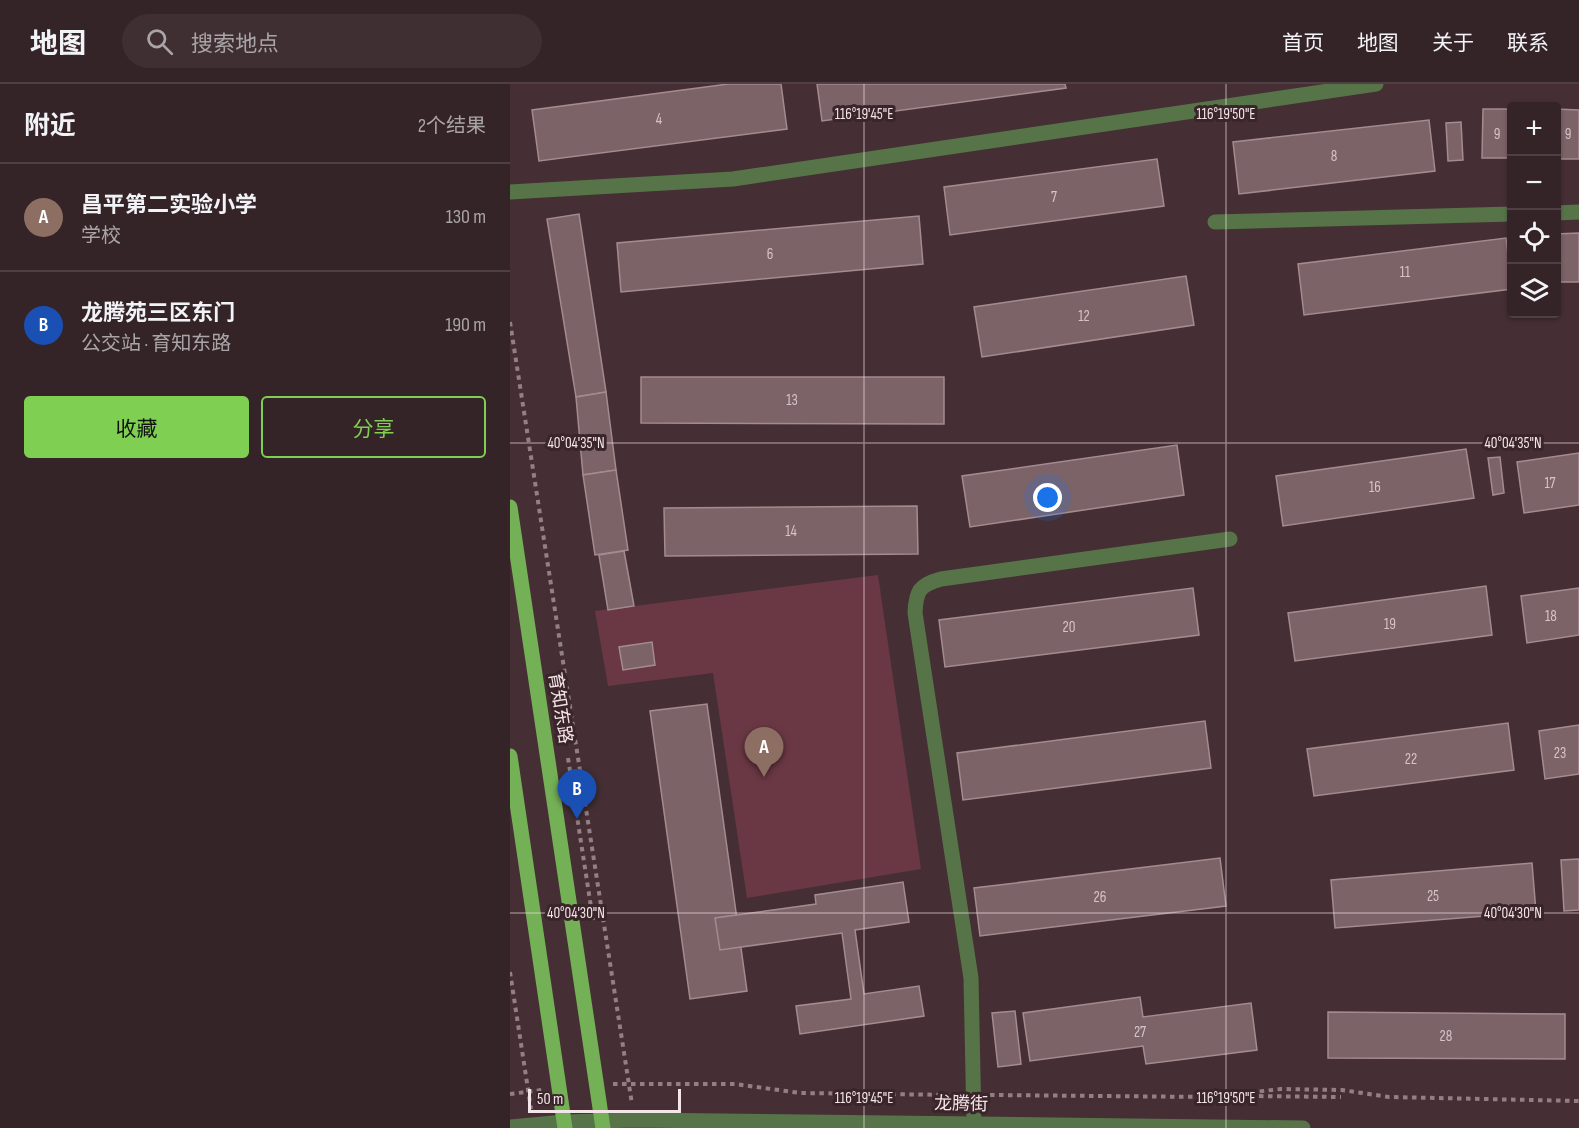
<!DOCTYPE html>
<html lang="zh">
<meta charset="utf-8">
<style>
:root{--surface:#342327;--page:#3f2f33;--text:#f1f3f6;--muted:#a9a4a7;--line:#4e4044;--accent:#7fd052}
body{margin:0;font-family:"Sofia Sans Condensed","Noto Sans SC",sans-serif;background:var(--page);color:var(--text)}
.controls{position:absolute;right:18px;top:18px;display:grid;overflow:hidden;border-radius:6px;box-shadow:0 2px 4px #0004}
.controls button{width:54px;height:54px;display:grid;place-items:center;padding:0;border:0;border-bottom:2px solid var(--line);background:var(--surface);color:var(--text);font:30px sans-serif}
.scale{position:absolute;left:18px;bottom:15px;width:153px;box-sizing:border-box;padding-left:6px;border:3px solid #f4e5e8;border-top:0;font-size:16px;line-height:21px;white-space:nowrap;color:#f4e5e8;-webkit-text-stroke:4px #3a252a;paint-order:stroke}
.you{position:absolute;left:538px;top:414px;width:21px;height:21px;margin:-15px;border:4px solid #fff;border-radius:50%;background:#1a73e8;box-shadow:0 0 0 9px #1a73e833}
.badge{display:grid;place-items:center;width:39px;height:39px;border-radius:50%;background:var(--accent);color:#fff;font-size:20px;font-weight:700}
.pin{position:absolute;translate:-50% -50px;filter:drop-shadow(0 2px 3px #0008)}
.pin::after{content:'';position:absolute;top:32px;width:21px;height:18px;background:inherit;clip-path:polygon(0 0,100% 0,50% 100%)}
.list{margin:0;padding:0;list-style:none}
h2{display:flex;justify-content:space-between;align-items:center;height:78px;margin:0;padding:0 24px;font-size:26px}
h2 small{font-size:20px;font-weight:400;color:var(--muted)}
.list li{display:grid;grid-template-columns:39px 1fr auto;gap:18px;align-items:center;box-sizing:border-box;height:108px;padding:0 24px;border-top:2px solid var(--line)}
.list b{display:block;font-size:22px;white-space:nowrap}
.list p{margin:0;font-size:20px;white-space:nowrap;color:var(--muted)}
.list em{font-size:20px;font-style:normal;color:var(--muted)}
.actions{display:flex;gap:12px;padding:18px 24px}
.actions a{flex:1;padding:14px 0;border:2px solid var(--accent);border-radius:6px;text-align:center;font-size:21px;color:var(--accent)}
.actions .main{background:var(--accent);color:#111}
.icon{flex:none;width:33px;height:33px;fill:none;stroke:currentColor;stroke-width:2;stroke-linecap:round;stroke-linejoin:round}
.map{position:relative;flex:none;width:1069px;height:1044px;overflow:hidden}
header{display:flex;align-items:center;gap:36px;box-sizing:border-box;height:84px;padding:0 30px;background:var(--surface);border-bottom:2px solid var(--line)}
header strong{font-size:28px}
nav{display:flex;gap:33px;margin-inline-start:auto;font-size:21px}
.search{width:420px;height:54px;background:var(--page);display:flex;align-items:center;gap:15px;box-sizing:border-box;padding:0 21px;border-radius:33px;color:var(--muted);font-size:22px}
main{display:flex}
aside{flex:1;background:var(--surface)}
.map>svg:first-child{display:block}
</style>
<header>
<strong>地图</strong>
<div class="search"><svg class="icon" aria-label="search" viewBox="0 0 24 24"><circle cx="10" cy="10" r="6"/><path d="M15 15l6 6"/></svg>搜索地点</div>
<nav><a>首页</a><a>地图</a><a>关于</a><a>联系</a></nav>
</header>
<main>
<aside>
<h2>附近<small>2个结果</small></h2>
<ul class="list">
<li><span class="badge" style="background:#8d6e63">A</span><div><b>昌平第二实验小学</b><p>学校</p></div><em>130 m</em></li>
<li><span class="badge" style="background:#1a4fb4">B</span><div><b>龙腾苑三区东门</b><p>公交站 · 育知东路</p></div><em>190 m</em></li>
</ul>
<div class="actions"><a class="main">收藏</a><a>分享</a></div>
</aside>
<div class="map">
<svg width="1069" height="1044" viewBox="0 0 1069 1044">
<rect width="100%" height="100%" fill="#452f34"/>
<path fill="#6a3844" d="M 368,491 L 411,785 L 237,814 L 203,589 L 98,602 L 85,527 Z"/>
<g fill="#7c6368" stroke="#a58b90" stroke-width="1.5">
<path d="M 218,0 L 271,0 L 277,45 L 29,77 L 22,26 Z"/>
<path d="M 307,0 L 555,0 L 556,4 L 312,37 Z"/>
<path d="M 973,25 L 1002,25 L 1002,74 L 972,74 Z"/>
<path d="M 1046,25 L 1069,26 L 1069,75 L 1046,75 Z"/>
<path d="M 919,36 L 925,87 L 729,110 L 723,58 Z"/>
<path d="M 951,38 L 953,76 L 938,77 L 936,39 Z"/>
<path d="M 647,75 L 654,122 L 440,151 L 434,103 Z"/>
<path d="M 69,130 L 96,308 L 66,313 L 37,135 Z"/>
<path d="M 409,132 L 413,180 L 111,208 L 107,159 Z"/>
<path d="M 1069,149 L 1069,198 L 1046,198 L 1046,150 Z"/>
<path d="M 996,154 L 1002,205 L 794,231 L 788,180 Z"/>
<path d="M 676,192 L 684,241 L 472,273 L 464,223 Z"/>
<path d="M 131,293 L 434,293 L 434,340 L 131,339 Z"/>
<path d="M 96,308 L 106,386 L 73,391 L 66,313 Z"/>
<path d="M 667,361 L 674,411 L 460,443 L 452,392 Z"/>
<path d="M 956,365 L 964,414 L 773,442 L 766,392 Z"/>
<path d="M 1069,369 L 1069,421 L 1014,429 L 1007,378 Z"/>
<path d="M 990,373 L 994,409 L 983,411 L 978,374 Z"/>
<path d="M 106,386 L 118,466 L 85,471 L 73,391 Z"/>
<path d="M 407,422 L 408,470 L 155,472 L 154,424 Z"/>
<path d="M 114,467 L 124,522 L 98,526 L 89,471 Z"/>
<path d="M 976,502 L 982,551 L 785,577 L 778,529 Z"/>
<path d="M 683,504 L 689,551 L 435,583 L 429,536 Z"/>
<path d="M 1069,504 L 1069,551 L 1017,559 L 1011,512 Z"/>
<path d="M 142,558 L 145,581 L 113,586 L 109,563 Z"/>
<path d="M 197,620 L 237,907 L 180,915 L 140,627 Z"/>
<path d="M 695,637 L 701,684 L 453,716 L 447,669 Z"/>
<path d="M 998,639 L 1004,686 L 804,712 L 797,665 Z"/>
<path d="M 1069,641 L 1069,690 L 1035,695 L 1029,647 Z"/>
<path d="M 710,774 L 716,822 L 470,852 L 464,804 Z"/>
<path d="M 1069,775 L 1069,826 L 1054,827 L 1051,776 Z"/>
<path d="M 1022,779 L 1026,828 L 825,844 L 821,796 Z"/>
<path d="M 393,798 L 399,838 L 345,846 L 354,910 L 409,902 L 414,932 L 290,950 L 286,922 L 341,915 L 332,849 L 210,866 L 205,834 L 306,820 L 305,811 Z"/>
<path d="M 630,913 L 633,933 L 741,919 L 747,966 L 636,980 L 633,962 L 520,977 L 513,929 Z"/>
<path d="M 505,927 L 511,980 L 488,983 L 482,929 Z"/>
<path d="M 818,928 L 1055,930 L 1055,975 L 818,974 Z"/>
</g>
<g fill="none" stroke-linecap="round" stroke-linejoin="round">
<g stroke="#938084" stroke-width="4" stroke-dasharray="4.5 4.5" stroke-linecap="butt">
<path d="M 0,238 L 122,1020"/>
<path d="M 58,674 L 83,836"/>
<path d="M 0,888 L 21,1025"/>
<path d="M 103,1000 L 225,1000 L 290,1009 L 449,1011"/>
<path d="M 0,1010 L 32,1006"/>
<path d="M 480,1011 L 699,1013 L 771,1005 L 832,1006 L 879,1013 L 1069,1017"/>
<path d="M 740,1012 L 831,1013"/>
</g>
<g stroke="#577449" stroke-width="15">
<path d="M 0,108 L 223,95 L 866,0"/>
<path d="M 1046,129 L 1069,128"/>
<path d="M 705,138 L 1002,130"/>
<path d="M 464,1040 L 461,894 L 405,529 C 406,507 409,501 431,495 L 720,455"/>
<path d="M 0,1043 L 54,1038 L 124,1036 L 793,1044"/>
</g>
<g stroke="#74b055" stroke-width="15">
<path d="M 0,423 L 93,1044"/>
<path d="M 0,672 L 55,1044"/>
</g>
</g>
<path fill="none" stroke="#f4e5e8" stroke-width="1.5" stroke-opacity="0.45" d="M 354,0 L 354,1044M 716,0 L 716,1044M 0,359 L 1069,359M 0,829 L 1069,829"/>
<g text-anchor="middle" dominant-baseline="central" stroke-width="6" stroke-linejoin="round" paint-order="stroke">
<g font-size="15" fill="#d6c4c8">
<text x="149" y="35">4</text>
<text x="987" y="50">9</text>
<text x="1058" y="50">9</text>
<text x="824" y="72">8</text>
<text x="544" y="113">7</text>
<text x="260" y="170">6</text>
<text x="895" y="188">11</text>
<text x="574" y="232">12</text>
<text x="282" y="316">13</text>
<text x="1040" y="399">17</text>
<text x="865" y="403">16</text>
<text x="281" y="447">14</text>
<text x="1041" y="532">18</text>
<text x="880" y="540">19</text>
<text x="559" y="543">20</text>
<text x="1050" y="669">23</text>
<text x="901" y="675">22</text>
<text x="923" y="812">25</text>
<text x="590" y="813">26</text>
<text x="630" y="948">27</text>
<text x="936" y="952">28</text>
</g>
<g font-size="18" fill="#f4e5e8" stroke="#3a252a">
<text transform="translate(50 624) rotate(81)">育知东路</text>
<text transform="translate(451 1020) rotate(1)">龙腾街</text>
</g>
</g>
<g font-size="15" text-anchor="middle" fill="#f4e5e8" stroke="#3a252a" stroke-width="6" stroke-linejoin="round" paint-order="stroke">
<text x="354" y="35">116°19'45"E</text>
<text x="716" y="35">116°19'50"E</text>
<text x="66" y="364">40°04'35"N</text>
<text x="1003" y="364">40°04'35"N</text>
<text x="66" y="834">40°04'30"N</text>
<text x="1003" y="834">40°04'30"N</text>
<text x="354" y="1019">116°19'45"E</text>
<text x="716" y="1019">116°19'50"E</text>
</g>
</svg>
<div class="controls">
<button>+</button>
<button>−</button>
<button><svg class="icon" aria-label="locate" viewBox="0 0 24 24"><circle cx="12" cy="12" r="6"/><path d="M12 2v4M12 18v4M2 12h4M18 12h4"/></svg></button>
<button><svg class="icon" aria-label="layers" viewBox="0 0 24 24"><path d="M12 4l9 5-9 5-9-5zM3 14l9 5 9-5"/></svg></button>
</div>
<div class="scale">50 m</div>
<div class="you"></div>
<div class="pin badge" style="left:254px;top:693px;background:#8d6e63">A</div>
<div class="pin badge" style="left:67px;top:735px;background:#1a4fb4">B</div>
</div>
</main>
